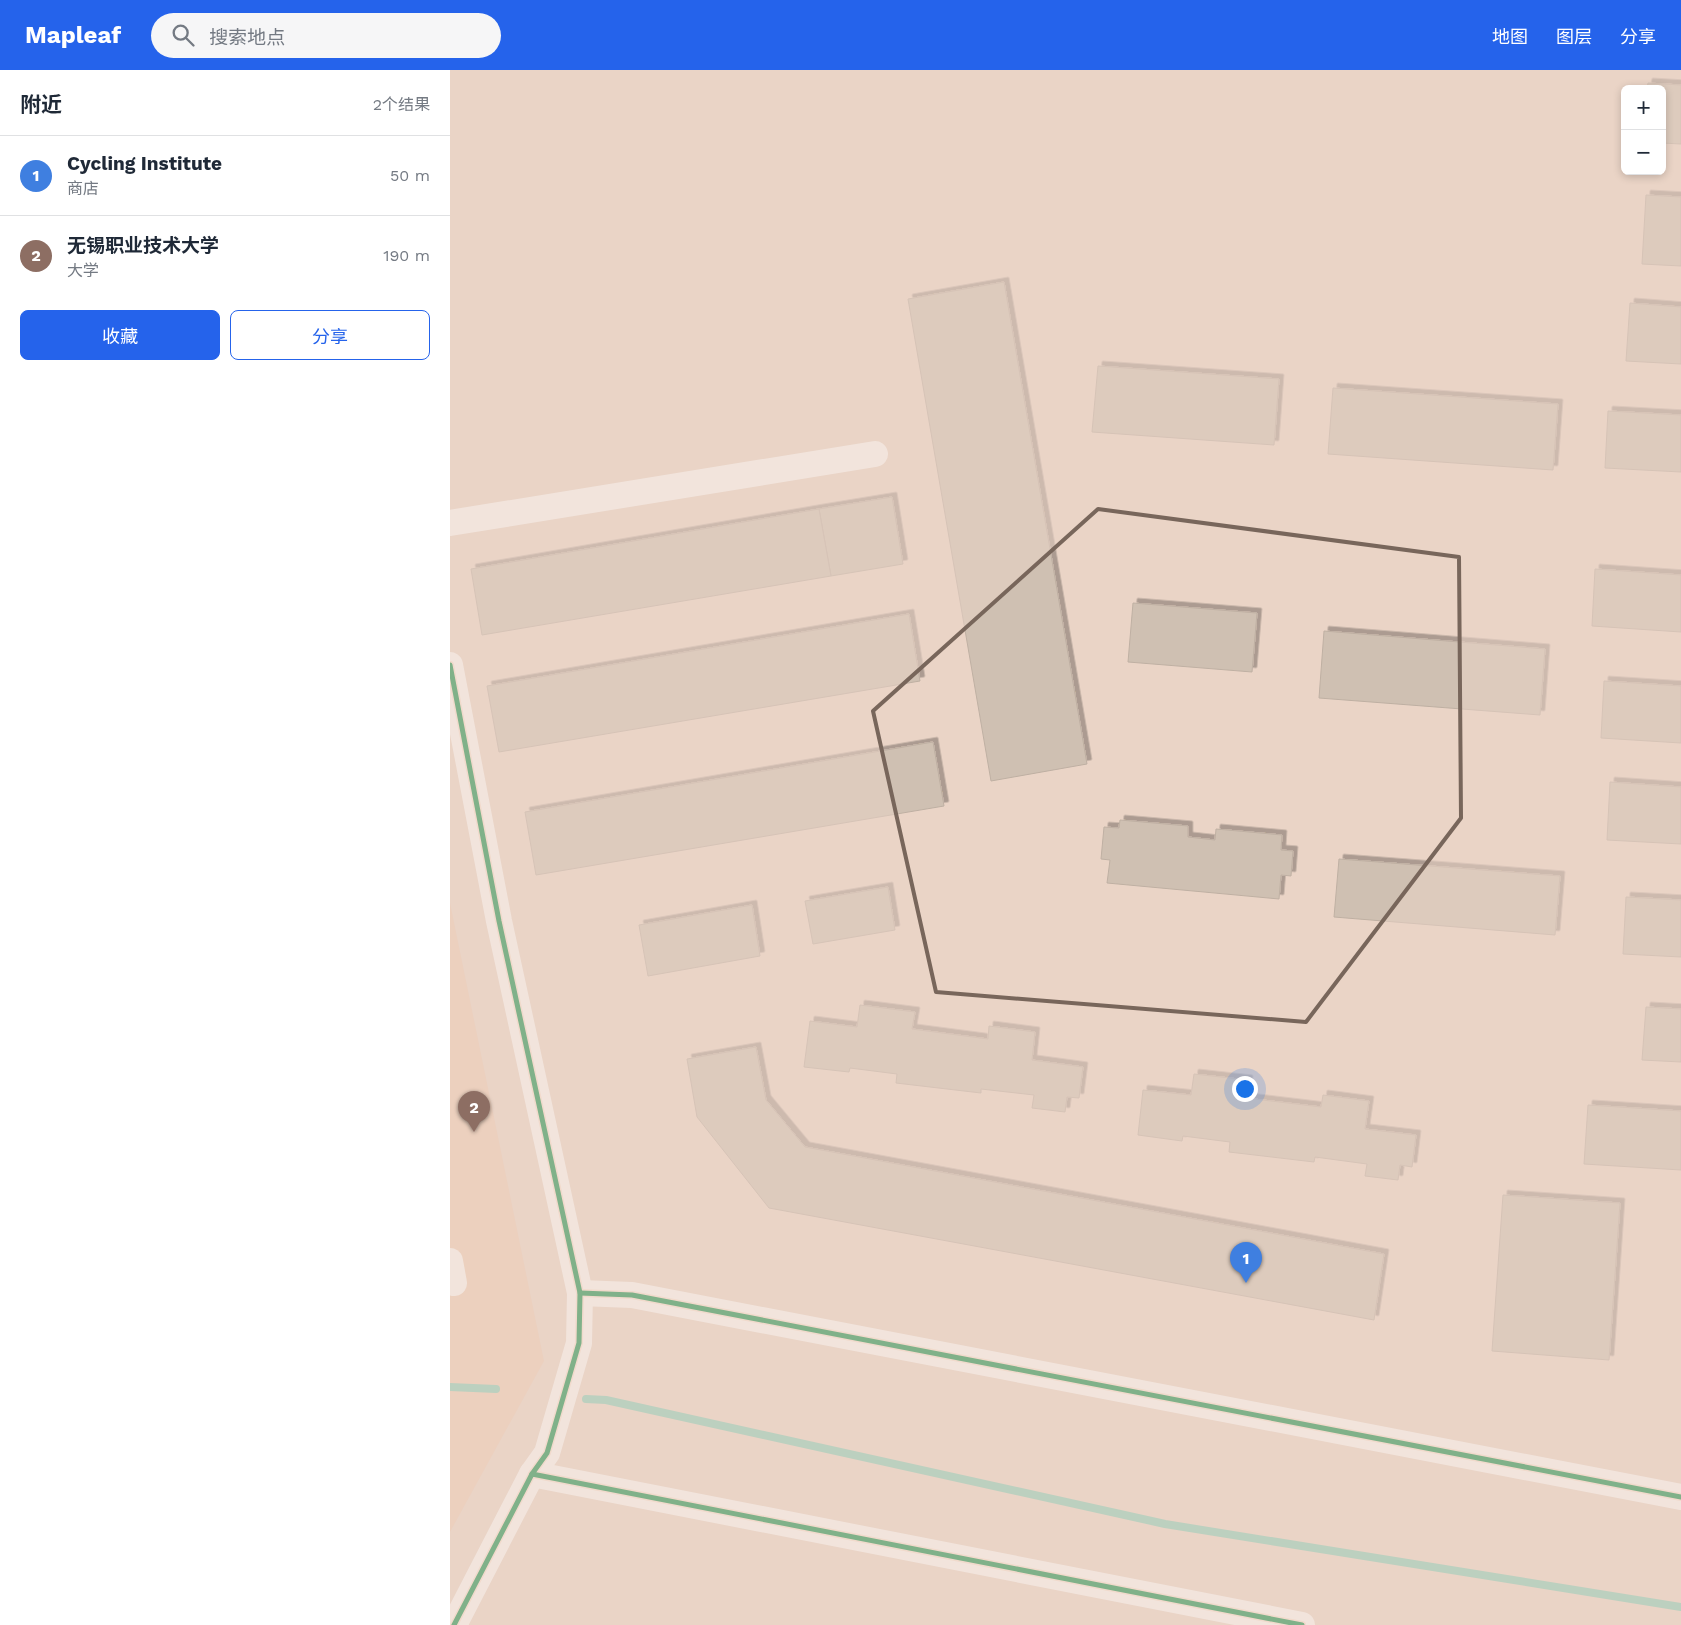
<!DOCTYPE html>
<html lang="zh">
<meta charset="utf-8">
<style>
:root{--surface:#fff;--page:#f6f6f7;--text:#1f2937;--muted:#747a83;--line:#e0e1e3;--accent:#2563eb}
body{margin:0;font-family:"Work Sans","Noto Sans SC",sans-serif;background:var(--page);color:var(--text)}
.controls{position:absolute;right:15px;top:15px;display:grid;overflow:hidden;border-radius:8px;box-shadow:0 2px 8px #0003}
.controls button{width:45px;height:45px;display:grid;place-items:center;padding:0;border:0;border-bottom:1px solid var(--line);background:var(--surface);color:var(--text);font:25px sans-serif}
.you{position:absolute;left:794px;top:1018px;width:18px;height:18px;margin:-12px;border:4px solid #fff;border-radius:50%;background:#1a73e8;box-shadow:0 0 0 8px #1a73e833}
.badge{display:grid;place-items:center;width:32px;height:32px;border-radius:50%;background:var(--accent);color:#fff;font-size:16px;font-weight:700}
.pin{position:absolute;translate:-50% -41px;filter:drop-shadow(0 1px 2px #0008)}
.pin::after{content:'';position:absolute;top:26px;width:18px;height:15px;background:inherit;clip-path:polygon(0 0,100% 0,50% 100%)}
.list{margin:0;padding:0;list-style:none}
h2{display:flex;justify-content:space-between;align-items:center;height:65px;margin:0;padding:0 20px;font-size:21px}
h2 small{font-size:16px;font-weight:400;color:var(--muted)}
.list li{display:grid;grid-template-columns:32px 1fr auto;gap:15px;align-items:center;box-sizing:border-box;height:80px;padding:0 20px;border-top:1px solid var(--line)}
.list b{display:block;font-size:19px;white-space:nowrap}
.list p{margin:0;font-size:16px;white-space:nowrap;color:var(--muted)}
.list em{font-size:16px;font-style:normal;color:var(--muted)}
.actions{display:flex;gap:10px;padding:15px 20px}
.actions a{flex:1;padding:11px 0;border:1px solid var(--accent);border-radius:8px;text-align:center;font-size:18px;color:var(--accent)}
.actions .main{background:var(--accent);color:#fff}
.icon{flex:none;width:28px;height:28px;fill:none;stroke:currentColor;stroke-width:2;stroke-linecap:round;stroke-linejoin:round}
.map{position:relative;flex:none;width:1231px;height:1555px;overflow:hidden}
header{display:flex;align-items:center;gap:30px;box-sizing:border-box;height:70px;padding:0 25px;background:var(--accent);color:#fff}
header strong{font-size:24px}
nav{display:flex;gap:28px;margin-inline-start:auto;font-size:18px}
.search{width:350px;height:45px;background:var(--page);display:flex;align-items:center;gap:12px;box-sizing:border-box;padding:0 18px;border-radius:28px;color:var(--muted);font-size:19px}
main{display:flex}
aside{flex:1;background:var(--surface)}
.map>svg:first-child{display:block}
</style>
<header>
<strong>Mapleaf</strong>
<div class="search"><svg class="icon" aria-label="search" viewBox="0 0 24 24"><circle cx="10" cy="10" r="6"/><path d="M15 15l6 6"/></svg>搜索地点</div>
<nav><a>地图</a><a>图层</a><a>分享</a></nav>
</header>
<main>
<aside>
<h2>附近<small>2个结果</small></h2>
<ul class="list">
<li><span class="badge" style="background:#3f7fe0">1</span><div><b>Cycling Institute</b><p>商店</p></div><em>50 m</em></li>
<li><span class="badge" style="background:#8d6e63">2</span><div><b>无锡职业技术大学</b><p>大学</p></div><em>190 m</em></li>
</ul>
<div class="actions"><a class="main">收藏</a><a>分享</a></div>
</aside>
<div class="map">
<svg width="1231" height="1555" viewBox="0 0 1231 1555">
<defs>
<filter id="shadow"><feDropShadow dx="4.5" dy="-4.5" stdDeviation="0" flood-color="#0004"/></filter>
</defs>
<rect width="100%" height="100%" fill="#ead4c6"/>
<path fill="#efccb4" d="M 0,833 L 94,1291 L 0,1462 Z"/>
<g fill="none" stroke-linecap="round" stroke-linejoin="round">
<g stroke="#86ccb5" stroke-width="8">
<path d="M 0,1317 L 46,1319"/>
<path d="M 136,1329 L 156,1330 L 715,1454 L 1231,1537"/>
</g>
</g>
<g fill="#cfc0b2" stroke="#bfb0a3" filter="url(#shadow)">
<path d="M 1198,13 L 1231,15 L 1231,74 L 1212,73 L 1212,19 L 1197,19 Z"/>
<path d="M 1196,125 L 1231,127 L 1231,196 L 1192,194 Z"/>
<path d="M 554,212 L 637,694 L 541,711 L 458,229 Z"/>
<path d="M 1180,233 L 1231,237 L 1231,294 L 1176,291 Z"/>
<path d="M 648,296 L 829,309 L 824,375 L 642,362 Z"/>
<path d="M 883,318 L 1108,334 L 1103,400 L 878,384 Z"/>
<path d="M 1158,341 L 1231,345 L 1231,402 L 1155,398 Z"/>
<path d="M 442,427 L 453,494 L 381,506 L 369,439 Z"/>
<path d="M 369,439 L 381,506 L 32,565 L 21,499 Z"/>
<path d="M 1145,499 L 1231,505 L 1231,562 L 1142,556 Z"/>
<path d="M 683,533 L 807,543 L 802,602 L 678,592 Z"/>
<path d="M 459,544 L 470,611 L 49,682 L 37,616 Z"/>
<path d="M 874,561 L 1095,579 L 1090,645 L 869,628 Z"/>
<path d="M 1154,611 L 1231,616 L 1231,673 L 1151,668 Z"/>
<path d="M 483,672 L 494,736 L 86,805 L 75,742 Z"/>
<path d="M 1160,712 L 1231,717 L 1231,774 L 1157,770 Z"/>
<path d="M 670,750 L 738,756 L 738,767 L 765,770 L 766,759 L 832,765 L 831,780 L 843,781 L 841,806 L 831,805 L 829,829 L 657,813 L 660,790 L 651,789 L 654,757 L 669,758 Z"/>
<path d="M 889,789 L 1110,806 L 1105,865 L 884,847 Z"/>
<path d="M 438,817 L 445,860 L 363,874 L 355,831 Z"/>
<path d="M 1176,827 L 1231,830 L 1231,887 L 1173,884 Z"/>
<path d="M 302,835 L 310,886 L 198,906 L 189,855 Z"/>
<path d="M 410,935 L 465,942 L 462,959 L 538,969 L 539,956 L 585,962 L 582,990 L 633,997 L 629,1028 L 617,1027 L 615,1042 L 582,1038 L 584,1025 L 531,1019 L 531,1023 L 446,1013 L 447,1004 L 400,998 L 399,1002 L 354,997 L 360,951 L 407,957 Z"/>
<path d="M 1196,937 L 1231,939 L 1231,992 L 1192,990 Z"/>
<path d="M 306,977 L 316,1030 L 355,1077 L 934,1184 L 924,1250 L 319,1138 L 247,1047 L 237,989 Z"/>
<path d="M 744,1004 L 798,1010 L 796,1028 L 871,1037 L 873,1025 L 919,1031 L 915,1059 L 966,1065 L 962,1097 L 950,1095 L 948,1110 L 915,1106 L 917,1094 L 865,1087 L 864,1092 L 779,1082 L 780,1072 L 733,1066 L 732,1071 L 688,1065 L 693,1020 L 741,1025 Z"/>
<path d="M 1138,1035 L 1231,1041 L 1231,1100 L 1134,1094 Z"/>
<path d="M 1053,1125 L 1170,1133 L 1159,1290 L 1042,1281 Z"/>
</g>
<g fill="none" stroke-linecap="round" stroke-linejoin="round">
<g stroke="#fcf9f6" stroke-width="26">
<path d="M 0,453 L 425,384"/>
<path d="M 0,595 L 49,851 L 130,1223 L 129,1273 L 97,1383 L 82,1404"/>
<path d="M 0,1191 L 4,1213"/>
<path d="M 130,1223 L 182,1225 L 1231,1427"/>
<path d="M 4,1555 L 82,1404 L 852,1555"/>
</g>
<defs>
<g id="cycleway">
<path d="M 0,595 L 49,851 L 130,1223 L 129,1273 L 97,1383 L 82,1404"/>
<path d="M 130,1223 L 182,1225 L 1231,1427"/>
<path d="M 4,1555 L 82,1404 L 852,1555"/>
</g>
</defs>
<use href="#cycleway" stroke="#fae2d2" stroke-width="8"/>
<use href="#cycleway" stroke="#00873e" stroke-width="5"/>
</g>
<path d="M0 0H1231V1555H0ZM 648,439 L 1009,487 L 1011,748 L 856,952 L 486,922 L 423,641 Z" fill="#ead4c6" fill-opacity=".55" fill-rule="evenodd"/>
<path fill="none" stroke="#78665b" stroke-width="4" stroke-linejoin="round" d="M 648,439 L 1009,487 L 1011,748 L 856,952 L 486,922 L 423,641 Z"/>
</svg>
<div class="controls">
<button>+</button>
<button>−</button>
</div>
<div class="you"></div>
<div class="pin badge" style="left:796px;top:1213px;background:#3f7fe0">1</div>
<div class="pin badge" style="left:24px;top:1062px;background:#8d6e63">2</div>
</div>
</main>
